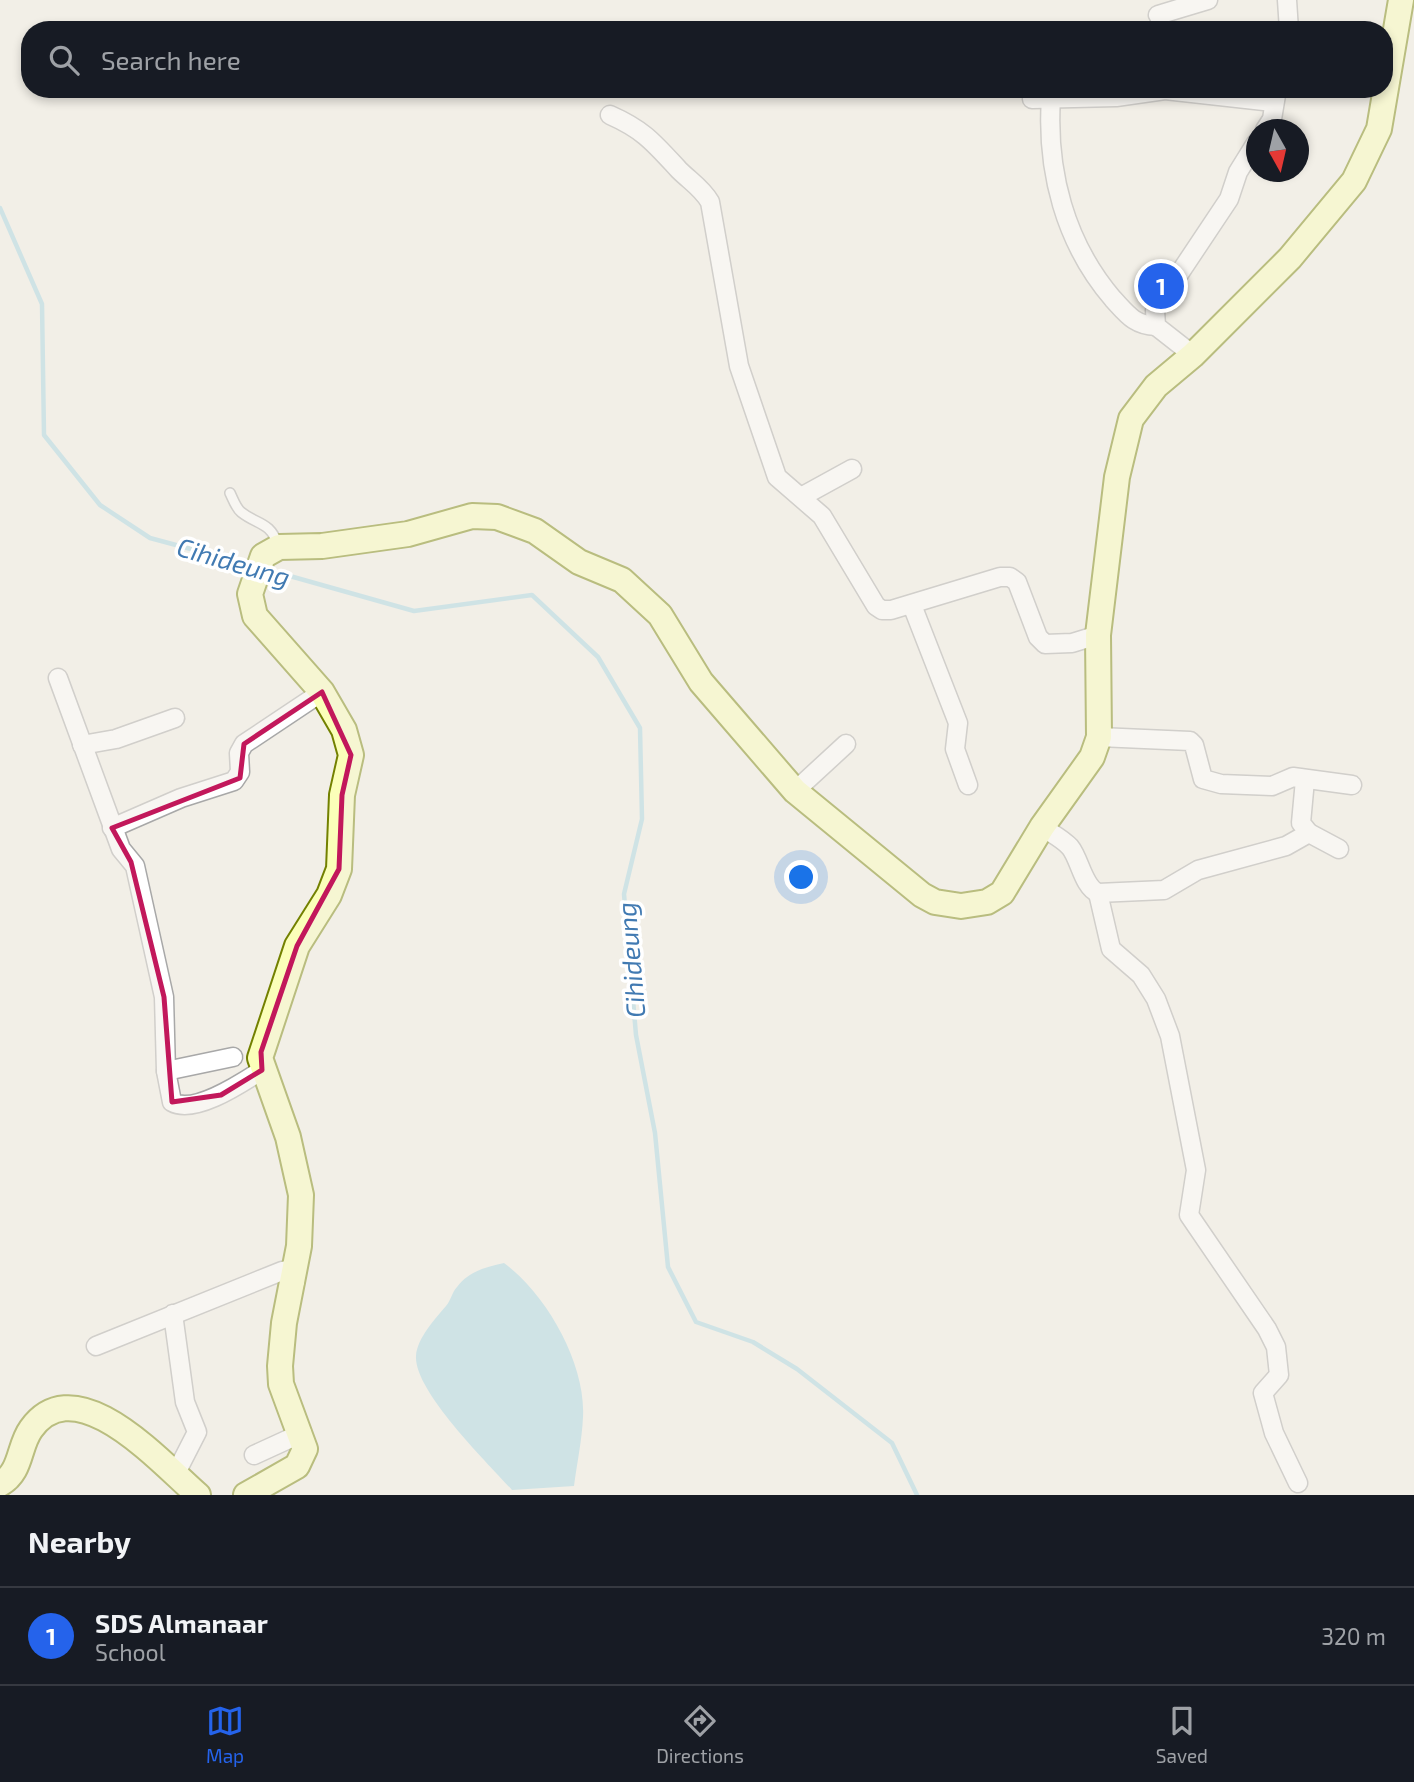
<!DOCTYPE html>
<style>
:root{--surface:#171b24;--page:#20242c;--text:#f1f3f6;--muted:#9ea1a6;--line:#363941;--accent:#2563eb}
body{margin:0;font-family:"Exo 2",sans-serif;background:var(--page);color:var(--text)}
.compass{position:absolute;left:1246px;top:119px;width:63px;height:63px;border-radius:50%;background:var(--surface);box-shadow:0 4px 10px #0003;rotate:172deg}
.you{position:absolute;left:802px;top:878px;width:24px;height:24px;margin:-18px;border:5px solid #fff;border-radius:50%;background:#1a73e8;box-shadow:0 0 0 10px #1a73e833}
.badge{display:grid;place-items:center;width:46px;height:46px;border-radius:50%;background:var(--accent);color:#fff;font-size:23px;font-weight:700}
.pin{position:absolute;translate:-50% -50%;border:4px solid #fff;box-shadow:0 2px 7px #0006}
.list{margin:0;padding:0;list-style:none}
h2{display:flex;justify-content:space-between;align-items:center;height:91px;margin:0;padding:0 28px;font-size:30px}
h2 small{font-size:23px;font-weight:400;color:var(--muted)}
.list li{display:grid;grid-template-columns:46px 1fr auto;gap:21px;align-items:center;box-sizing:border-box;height:98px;padding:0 28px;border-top:2px solid var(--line)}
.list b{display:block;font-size:26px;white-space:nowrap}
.list p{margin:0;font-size:23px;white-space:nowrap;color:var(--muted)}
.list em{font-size:23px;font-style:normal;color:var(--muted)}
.icon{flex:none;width:38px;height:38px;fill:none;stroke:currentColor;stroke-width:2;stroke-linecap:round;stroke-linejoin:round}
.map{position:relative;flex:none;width:1414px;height:1495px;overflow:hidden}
.search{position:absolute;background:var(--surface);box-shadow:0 4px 10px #0003;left:21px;right:21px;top:21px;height:77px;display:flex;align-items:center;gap:18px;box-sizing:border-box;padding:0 24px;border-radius:28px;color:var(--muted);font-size:26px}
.sheet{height:189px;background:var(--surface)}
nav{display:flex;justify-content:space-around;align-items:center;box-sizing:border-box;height:98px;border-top:2px solid var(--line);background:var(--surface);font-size:19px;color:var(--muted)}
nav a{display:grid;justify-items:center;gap:4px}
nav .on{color:var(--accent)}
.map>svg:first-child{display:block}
</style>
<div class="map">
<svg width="1414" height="1495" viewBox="0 0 1414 1495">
<rect width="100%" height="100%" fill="#f2efe7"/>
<path fill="#a5d5e3" d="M 504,1263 C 546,1294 586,1363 583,1417 C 582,1440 577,1463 574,1486 L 512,1490 C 487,1462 414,1391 416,1356 C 417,1338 436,1318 446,1306 C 451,1300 452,1292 457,1287 C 469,1271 486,1267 504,1263 Z"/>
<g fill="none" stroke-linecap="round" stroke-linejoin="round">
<g stroke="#a5d5e3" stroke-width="4.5">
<path d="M 0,208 L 42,304 L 44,435 L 100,505 L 150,538 L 250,565"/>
<path d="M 265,569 L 414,611 L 532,595 L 598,657 L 640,728 L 642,819 L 624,894 L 636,1035 L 655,1133 L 668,1267 L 696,1322 L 753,1342 L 797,1369 L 892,1443 L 917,1495"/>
</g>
<defs>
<path id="lane" d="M 230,493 C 233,499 236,508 241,512 C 257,525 270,521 278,545"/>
<g id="street">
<path d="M 1287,0 L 1289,30"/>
<path d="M 1158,15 L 1208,0"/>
<path d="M 1051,98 C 1046,171 1065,243 1113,299 C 1127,314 1134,325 1156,326"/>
<path d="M 1032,99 L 1116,97 L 1165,90 L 1273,102"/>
<path d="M 610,115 C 644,130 654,143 679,170 C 690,181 702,188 710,202 L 739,366 L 777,477 L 822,516 L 876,606 L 882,610 L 891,610 L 1000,577 L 1010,577 L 1017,582 L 1038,637 L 1045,644 L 1072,643 L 1098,635"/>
<path d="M 1265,130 L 1272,119 L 1277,89"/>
<path d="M 1193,355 L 1156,326 L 1155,310 L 1229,199 L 1238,172 L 1256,143"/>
<path d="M 801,497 L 852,469"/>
<path d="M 912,605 L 958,723 L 955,749 L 968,785"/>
<path d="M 58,678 L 121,849 L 135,866 L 164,997 L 166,1071 L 172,1102 C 195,1115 243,1082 262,1070"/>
<path d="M 1099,737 L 1190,741 L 1194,745 L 1203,779 L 1221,784 L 1272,786 L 1293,777 L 1352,785"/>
<path d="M 82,745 L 116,739 L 175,718"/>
<path d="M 1305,780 L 1301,823 L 1309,833 L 1339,849"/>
<path d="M 795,791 L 846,744"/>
<path d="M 1042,827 C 1051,833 1063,839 1070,847 C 1080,859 1083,887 1098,893 L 1164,890 L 1198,870 L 1286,846 L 1309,833"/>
<path d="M 112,828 L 181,798 L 234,781 L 240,772 L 239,753 L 244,744 L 322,692"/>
<path d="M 1098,893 L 1111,949 L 1141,975 L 1156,999 L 1170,1036 L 1196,1170 L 1189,1215 L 1267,1329 L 1276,1347 L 1279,1375 L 1263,1393 L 1274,1433 L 1298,1483"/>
<path d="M 166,1071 L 233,1057"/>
<path d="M 173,1314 L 185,1402 L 197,1432 L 175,1475"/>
<path d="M 96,1346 L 282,1271 L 287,1270 L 295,1282"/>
<path d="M 254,1455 L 302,1433"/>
</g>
<g id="secondary">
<path d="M 0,1484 C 22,1472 18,1447 31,1429 C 76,1366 161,1463 198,1495"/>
<path d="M 246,1495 L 297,1466 L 305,1449 L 281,1384 L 280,1366 L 284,1323 L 299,1246 L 301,1195 L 288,1137 L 260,1058 L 297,946 L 329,895 L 339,869 L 342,795 L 351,755 L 344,730 L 322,692 L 255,616 L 250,594 L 263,556 L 279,547 L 322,546 L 408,534 L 472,516 L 497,517 L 535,531 L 579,562 L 622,580 L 660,615 L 701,682 L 795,791 L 922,895 L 935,902 L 961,906 L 987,902 L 1002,893 L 1042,827 L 1092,757 L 1099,737 L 1098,635 L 1117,477 L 1131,419 L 1156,386 L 1193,355 L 1290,258 L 1354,181 L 1379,129 L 1401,0"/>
</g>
</defs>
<use href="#lane" stroke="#a8a8a8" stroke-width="12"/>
<use href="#street" stroke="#a8a8a8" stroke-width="21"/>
<use href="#secondary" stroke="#738100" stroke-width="28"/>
<use href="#lane" stroke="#fff" stroke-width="9"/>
<use href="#street" stroke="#fff" stroke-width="18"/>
<use href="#secondary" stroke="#fbffb9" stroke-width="24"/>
</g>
<path d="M0 0H1414V1495H0ZM 322,692 L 351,755 L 342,795 L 339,869 L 297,946 L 261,1052 L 262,1070 L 221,1095 L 172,1102 L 164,997 L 131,862 L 112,828 L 240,778 L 244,744 Z" fill="#f2efe7" fill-opacity=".55" fill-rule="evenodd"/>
<path fill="none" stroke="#c2185b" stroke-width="5" stroke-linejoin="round" d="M 322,692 L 351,755 L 342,795 L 339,869 L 297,946 L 261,1052 L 262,1070 L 221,1095 L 172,1102 L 164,997 L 131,862 L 112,828 L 240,778 L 244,744 Z"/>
<g text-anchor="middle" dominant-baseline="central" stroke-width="7" stroke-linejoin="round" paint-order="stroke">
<g font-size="26" font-style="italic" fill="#417ab2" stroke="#fff">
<text transform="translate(234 561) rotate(16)">Cihideung</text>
<text transform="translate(630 960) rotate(-95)">Cihideung</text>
</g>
</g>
</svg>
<svg class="compass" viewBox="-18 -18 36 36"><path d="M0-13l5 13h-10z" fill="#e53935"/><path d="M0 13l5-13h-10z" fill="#9ea1a6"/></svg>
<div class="you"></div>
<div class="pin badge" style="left:1161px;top:286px">1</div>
<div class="search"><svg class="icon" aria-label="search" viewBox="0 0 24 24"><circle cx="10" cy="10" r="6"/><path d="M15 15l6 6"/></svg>Search here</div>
</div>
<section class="sheet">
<h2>Nearby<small></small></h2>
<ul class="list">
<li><span class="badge">1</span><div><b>SDS Almanaar</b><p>School</p></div><em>320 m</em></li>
</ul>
</section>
<nav>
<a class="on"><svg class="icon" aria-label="map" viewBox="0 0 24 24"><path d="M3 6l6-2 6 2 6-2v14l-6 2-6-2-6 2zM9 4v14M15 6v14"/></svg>Map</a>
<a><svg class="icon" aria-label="directions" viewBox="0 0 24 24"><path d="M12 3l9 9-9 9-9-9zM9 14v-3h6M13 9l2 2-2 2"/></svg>Directions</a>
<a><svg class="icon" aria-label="saved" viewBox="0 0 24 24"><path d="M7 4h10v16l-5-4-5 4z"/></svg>Saved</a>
</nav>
